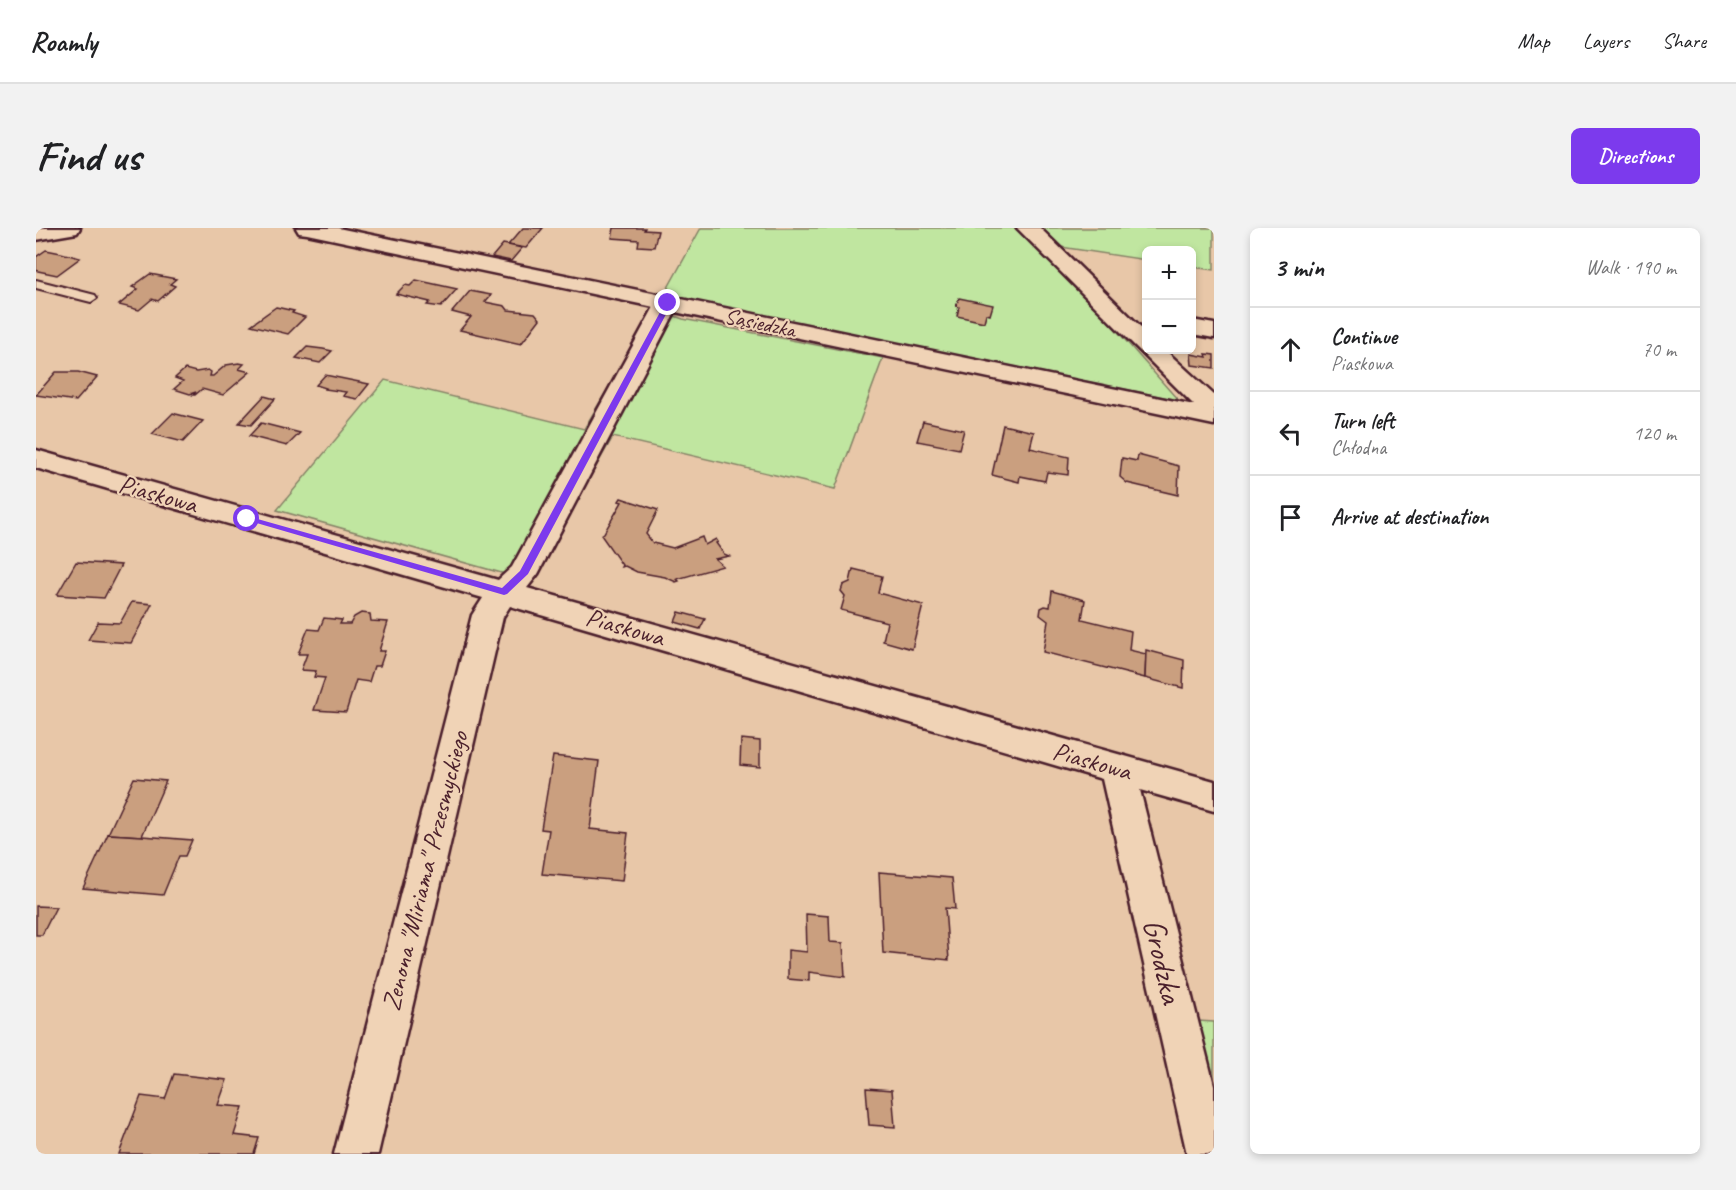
<!DOCTYPE html>
<meta charset="utf-8">
<style>
:root{--surface:#fff;--page:#f2f2f2;--text:#202124;--muted:#757577;--line:#e0e0e0;--accent:#7c3aed}
body{margin:0;font-family:Caveat,sans-serif;background:var(--page);color:var(--text)}
.controls{position:absolute;right:18px;top:18px;display:grid;overflow:hidden;border-radius:9px;box-shadow:0 3px 9px #0003}
.controls button{width:54px;height:54px;display:grid;place-items:center;padding:0;border:0;border-bottom:2px solid var(--line);background:var(--surface);color:var(--text);font:30px sans-serif}
.stop{position:absolute;width:18px;height:18px;margin:-14px;border:4px solid #7c3aed;border-radius:50%;background:#fff}
.stop.end{background:#7c3aed;border-color:#fff;box-shadow:0 2px 6px #0008}
.list{margin:0;padding:0;list-style:none}
h2{display:flex;justify-content:space-between;align-items:center;height:78px;margin:0;padding:0 24px;font-size:26px}
h2 small{font-size:20px;font-weight:400;color:var(--muted)}
.list li{display:grid;grid-template-columns:39px 1fr auto;gap:18px;align-items:center;box-sizing:border-box;height:84px;padding:0 24px;border-top:2px solid var(--line)}
.list b{display:block;font-size:22px;white-space:nowrap}
.list p{margin:0;font-size:20px;white-space:nowrap;color:var(--muted)}
.list em{font-size:20px;font-style:normal;color:var(--muted)}
.icon{flex:none;width:33px;height:33px;fill:none;stroke:currentColor;stroke-width:2;stroke-linecap:round;stroke-linejoin:round}
.map{position:relative;flex:none;width:1178px;height:926px;overflow:hidden;border-radius:9px}
header{display:flex;align-items:center;gap:36px;box-sizing:border-box;height:84px;padding:0 30px;background:var(--surface);border-bottom:2px solid var(--line)}
header strong{font-size:28px}
nav{display:flex;gap:33px;margin-inline-start:auto;font-size:21px}
.intro{display:flex;align-items:center;justify-content:space-between;box-sizing:border-box;height:144px;padding:0 36px}
h1{margin:0;font-size:42px}
.button{padding:15px 27px;border-radius:9px;background:var(--accent);color:#fff;font-size:21px;font-weight:700}
main{display:flex;gap:36px;padding:0 36px}
aside{flex:1;background:var(--surface);border-radius:9px;box-shadow:0 3px 9px #0003}
.map>svg:first-child{display:block}
</style>
<header>
<strong>Roamly</strong>
<nav><a>Map</a><a>Layers</a><a>Share</a></nav>
</header>
<div class="intro"><h1>Find us</h1><a class="button">Directions</a></div>
<main>
<div class="map">
<svg width="1178" height="926" viewBox="0 0 1178 926">
<rect width="100%" height="100%" fill="#e8c7a8"/>
<filter id="ink" filterUnits="userSpaceOnUse"><feTurbulence type="fractalNoise" baseFrequency=".0167" numOctaves="2"/><feDisplacementMap in="SourceGraphic" scale="12" xChannelSelector="R" yChannelSelector="G"/><feConvolveMatrix kernelMatrix="1 2 1 2 8 2 1 2 1" color-interpolation-filters="sRGB"/></filter>
<g filter="url(#ink)">
<g fill="#c0e6a0" stroke="#858266" stroke-width="1.5">
<path d="M 665,0 L 983,0 L 1024,38 L 1142,172 L 628,67 Z"/>
<path d="M 1004,0 L 1178,0 L 1178,42 L 1156,39 L 1156,22 L 1110,22 L 1110,32 L 1025,19 Z"/>
<path d="M 619,81 L 647,91 L 847,130 L 799,261 L 577,209 L 494,353 L 241,282 L 349,152 L 548,201 Z"/>
<path d="M 1162,793 L 1178,794 L 1178,855 Z"/>
</g>
<g fill="#ca9f7f" stroke="#4a1f2b" stroke-width="1.5">
<path d="M 487,0 L 507,0 L 490,20 L 472,17 Z"/>
<path d="M 578,0 L 609,0 L 608,2 L 622,3 L 618,19 L 602,18 L 603,12 L 576,10 Z"/>
<path d="M 467,16 L 472,17 L 486,20 L 475,33 L 456,29 Z"/>
<path d="M 10,22 L 25,25 L 44,30 L 21,47 L 2,43 L 0,42 L 0,29 Z"/>
<path d="M 114,46 L 140,51 L 134,56 L 139,58 L 122,73 L 116,71 L 103,82 L 83,77 L 102,61 L 96,59 Z"/>
<path d="M 380,52 L 421,61 L 405,79 L 391,77 L 394,74 L 360,66 L 369,57 L 374,58 Z"/>
<path d="M 434,63 L 455,67 L 449,74 L 469,78 L 472,82 L 499,85 L 504,91 L 485,116 L 424,102 L 435,89 L 416,84 Z"/>
<path d="M 923,70 L 957,77 L 954,87 L 950,86 L 948,94 L 921,88 L 923,79 L 920,78 Z"/>
<path d="M 240,79 L 258,83 L 256,85 L 269,89 L 252,106 L 215,97 Z"/>
<path d="M 271,119 L 287,121 L 296,123 L 284,135 L 260,130 Z"/>
<path d="M 1155,126 L 1171,129 L 1170,126 L 1178,127 L 1178,140 L 1156,137 Z"/>
<path d="M 203,135 L 208,136 L 203,141 L 214,144 L 187,167 L 166,161 L 159,167 L 157,167 L 160,164 L 154,166 L 138,161 L 147,153 L 139,150 L 149,141 L 160,144 L 172,142 L 175,144 L 174,148 L 177,148 L 190,137 Z"/>
<path d="M 20,144 L 42,144 L 61,149 L 40,173 L 0,167 Z"/>
<path d="M 289,147 L 333,156 L 321,171 L 307,168 L 310,164 L 289,161 L 290,160 L 280,157 Z"/>
<path d="M 228,168 L 239,171 L 215,197 L 203,195 Z"/>
<path d="M 137,185 L 140,186 L 167,193 L 147,214 L 116,206 Z"/>
<path d="M 887,193 L 928,202 L 923,221 L 881,213 Z"/>
<path d="M 225,195 L 264,205 L 251,218 L 213,208 Z"/>
<path d="M 967,197 L 998,204 L 994,220 L 1033,229 L 1032,247 L 1011,244 L 1009,253 L 984,248 L 983,254 L 956,247 Z"/>
<path d="M 1102,227 L 1143,238 L 1142,267 L 1091,255 L 1084,249 L 1086,230 L 1101,233 Z"/>
<path d="M 585,270 L 622,282 L 610,306 L 617,315 L 637,320 L 666,309 L 669,317 L 680,311 L 682,314 L 680,315 L 688,326 L 693,328 L 679,331 L 687,338 L 641,351 L 643,353 L 640,354 L 629,349 L 601,344 L 589,338 L 585,339 L 586,337 L 565,307 L 568,305 L 586,274 L 583,273 Z"/>
<path d="M 40,334 L 85,337 L 68,370 L 21,367 Z"/>
<path d="M 817,341 L 846,348 L 842,365 L 887,377 L 876,421 L 847,413 L 851,394 L 805,382 L 809,368 L 805,363 L 807,357 L 814,354 Z"/>
<path d="M 1016,363 L 1049,372 L 1046,391 L 1095,403 L 1093,422 L 1110,426 L 1109,450 L 1007,424 L 1012,393 L 1004,387 L 1005,380 L 1009,378 L 1014,379 Z"/>
<path d="M 96,374 L 116,376 L 95,415 L 52,412 L 62,394 L 84,395 Z"/>
<path d="M 643,384 L 669,391 L 664,401 L 639,394 Z"/>
<path d="M 325,385 L 334,386 L 335,393 L 352,394 L 343,423 L 349,423 L 344,438 L 338,438 L 333,454 L 320,452 L 310,484 L 278,482 L 289,450 L 278,449 L 280,443 L 265,442 L 271,426 L 262,426 L 272,401 L 283,402 L 288,390 L 306,392 L 304,396 L 314,396 L 318,389 Z"/>
<path d="M 1110,422 L 1148,432 L 1147,460 L 1109,450 Z"/>
<path d="M 705,511 L 724,513 L 724,539 L 704,537 Z"/>
<path d="M 517,528 L 563,533 L 554,601 L 592,605 L 586,653 L 506,646 L 513,602 L 505,601 Z"/>
<path d="M 98,550 L 130,553 L 106,608 L 72,606 Z"/>
<path d="M 72,606 L 106,608 L 156,612 L 149,628 L 143,628 L 127,667 L 47,660 Z"/>
<path d="M 843,644 L 916,650 L 919,681 L 909,680 L 913,732 L 847,725 Z"/>
<path d="M 0,678 L 20,679 L 6,707 L 0,707 Z"/>
<path d="M 770,686 L 793,688 L 794,714 L 807,715 L 809,749 L 773,744 L 773,753 L 752,751 L 752,722 L 771,724 Z"/>
<path d="M 138,846 L 191,852 L 182,877 L 207,879 L 198,907 L 223,910 L 218,926 L 83,926 L 105,868 L 129,871 Z"/>
<path d="M 830,860 L 856,862 L 859,899 L 833,897 Z"/>
</g>
<g fill="none" stroke-linecap="round" stroke-linejoin="round">
<defs>
<path id="lane" d="M 0,52 L 59,67 L 61,70 L 55,74 L 0,60 Z"/>
<g id="street">
<path d="M 0,0 L 44,0 L 41,5 L 0,12 Z"/>
<path d="M 260,0 L 302,0 L 1158,177 L 981,0 L 1004,0 L 1110,104 L 1110,122 L 1129,122 L 1178,167 L 1178,197 L 639,84 L 502,346 L 491,360 L 1178,553 L 1178,583 L 1104,562 L 1178,857 L 1178,926 L 1151,926 L 1066,551 L 474,378 L 467,389 L 342,926 L 298,926 L 436,387 L 447,370 L 0,240 L 0,222 L 462,352 L 476,339 L 618,79 L 271,6 L 263,5 Z"/>
<path d="M 1156,92 L 1178,96 L 1178,110 L 1156,106 Z"/>
</g>
</defs>
<use href="#lane" stroke="#4a1f2b" stroke-width="4"/>
<use href="#street" stroke="#4a1f2b" stroke-width="5"/>
<use href="#lane" fill="#f0d3b6" fill-rule="evenodd"/>
<use href="#street" fill="#f0d3b6" fill-rule="evenodd"/>
</g>
</g>
<path fill="#7c3aed" d="M 632,73 L 636,75 L 492,346 L 471,366 L 468,367 L 207,291 L 211,288 L 466,360 L 484,343 L 629,75 Z"/>
<g text-anchor="middle" dominant-baseline="central" stroke-width="4.5" stroke-linejoin="round" paint-order="stroke">
<g font-size="22" fill="#4a1f2b" stroke="#f0d3b6">
<text transform="translate(724 95) rotate(12)">Sąsiedzka</text>
</g>
<g font-size="26" fill="#4a1f2b" stroke="#f0d3b6">
<text transform="translate(122 266) rotate(16)">Piaskowa</text>
<text transform="translate(589 399) rotate(16)">Piaskowa</text>
<text transform="translate(1056 533) rotate(16)">Piaskowa</text>
<text transform="translate(389 643) rotate(-76)">Zenona "Miriama" Przesmyckiego</text>
</g>
<g font-size="32" fill="#4a1f2b" stroke="#f0d3b6">
<text transform="translate(1127 733) rotate(77)">Grodzka</text>
</g>
</g>
</svg>
<div class="controls">
<button>+</button>
<button>−</button>
</div>
<div class="stop" style="left:211px;top:291px"></div>
<div class="stop end" style="left:632px;top:75px"></div>
</div>
<aside>
<h2>3 min<small>Walk · 190 m</small></h2>
<ul class="list">
<li><svg class="icon" aria-label="ahead" viewBox="0 0 24 24"><path d="M12 20V5M6 11l6-6 6 6"/></svg><div><b>Continue</b><p>Piaskowa</p></div><em>70 m</em></li>
<li><svg class="icon" aria-label="left" viewBox="0 0 24 24"><path d="M17 20v-9H6M10 6l-5 5 5 5"/></svg><div><b>Turn left</b><p>Chłodna</p></div><em>120 m</em></li>
<li><svg class="icon" aria-label="arrive" viewBox="0 0 24 24"><path d="M6 21V4h12l-3 4 3 4H6"/></svg><div><b>Arrive at destination</b></div></li>
</ul>
</aside>
</main>
